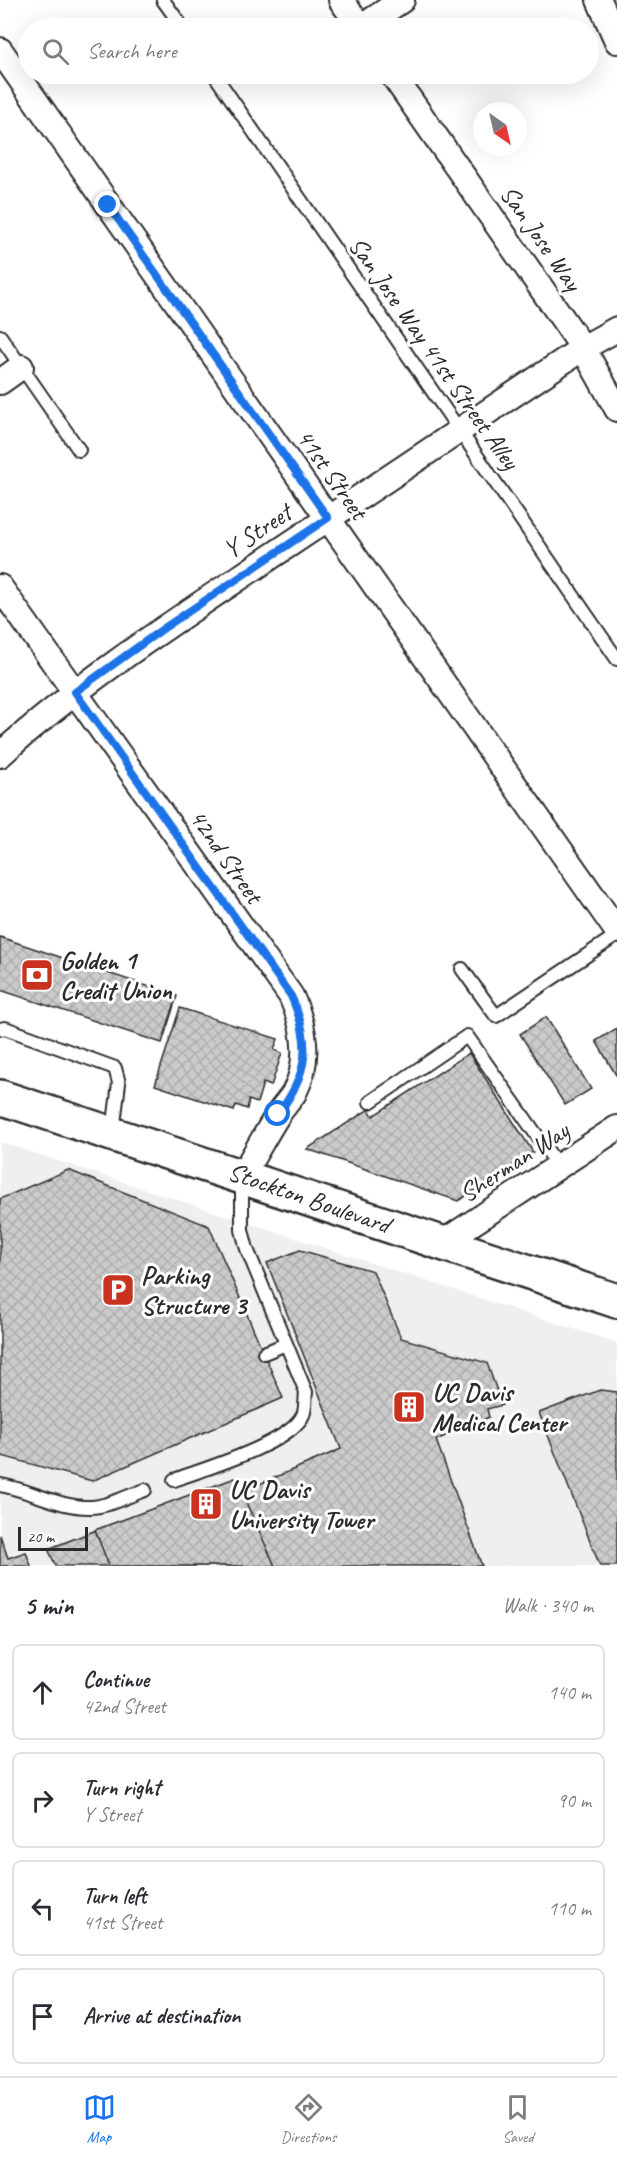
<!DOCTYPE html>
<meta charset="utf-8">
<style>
:root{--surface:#fff;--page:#f7f7f7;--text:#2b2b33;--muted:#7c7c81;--line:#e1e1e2;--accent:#1a73e8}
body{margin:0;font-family:Caveat,sans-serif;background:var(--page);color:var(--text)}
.compass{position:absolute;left:473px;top:102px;width:54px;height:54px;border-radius:50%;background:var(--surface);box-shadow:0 6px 24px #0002;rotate:146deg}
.scale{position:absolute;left:18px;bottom:15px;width:70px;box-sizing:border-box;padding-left:6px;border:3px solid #2b2b2b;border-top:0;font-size:16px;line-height:21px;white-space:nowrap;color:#2b2b2b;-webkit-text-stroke:4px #fff;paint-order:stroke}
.stop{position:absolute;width:18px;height:18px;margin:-14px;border:4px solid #1a73e8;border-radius:50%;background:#fff}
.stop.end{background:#1a73e8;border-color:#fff;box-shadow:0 2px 6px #0008}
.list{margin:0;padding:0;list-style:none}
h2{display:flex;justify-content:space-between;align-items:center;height:78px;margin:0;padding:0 24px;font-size:26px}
h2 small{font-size:20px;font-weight:400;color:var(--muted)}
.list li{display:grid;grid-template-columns:39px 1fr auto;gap:18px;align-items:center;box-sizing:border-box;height:96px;margin:0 12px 12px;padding:0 12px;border:2px solid var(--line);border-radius:9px}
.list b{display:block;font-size:22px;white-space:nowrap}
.list p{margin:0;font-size:20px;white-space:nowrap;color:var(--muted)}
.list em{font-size:20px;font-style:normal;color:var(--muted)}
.icon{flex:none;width:33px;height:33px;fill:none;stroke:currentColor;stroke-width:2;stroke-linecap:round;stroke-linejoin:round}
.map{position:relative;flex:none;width:617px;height:1566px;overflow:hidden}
.search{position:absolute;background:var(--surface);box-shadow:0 6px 24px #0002;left:18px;right:18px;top:18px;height:66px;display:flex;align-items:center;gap:15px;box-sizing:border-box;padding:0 21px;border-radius:33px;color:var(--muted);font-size:22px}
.sheet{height:510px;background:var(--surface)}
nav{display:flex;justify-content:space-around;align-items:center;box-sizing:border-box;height:84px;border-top:2px solid var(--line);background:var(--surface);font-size:16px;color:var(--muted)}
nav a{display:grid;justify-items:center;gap:3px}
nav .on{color:var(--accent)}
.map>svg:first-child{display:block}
</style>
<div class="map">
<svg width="617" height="1566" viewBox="0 0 617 1566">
<defs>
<pattern id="building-cross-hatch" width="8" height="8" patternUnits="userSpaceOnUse" patternTransform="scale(1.5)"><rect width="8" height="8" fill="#cbcbcb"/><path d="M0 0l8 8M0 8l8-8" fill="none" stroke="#aeaeae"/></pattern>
</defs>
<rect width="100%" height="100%" fill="#fff"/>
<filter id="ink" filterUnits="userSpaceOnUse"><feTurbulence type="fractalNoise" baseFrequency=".0167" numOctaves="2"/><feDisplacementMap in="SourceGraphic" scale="12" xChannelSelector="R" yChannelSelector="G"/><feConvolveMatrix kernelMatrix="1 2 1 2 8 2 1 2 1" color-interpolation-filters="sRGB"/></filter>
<g filter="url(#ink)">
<path fill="#efefef" d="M 0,1142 L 617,1343 L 617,1566 L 0,1566 Z"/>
<g fill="url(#building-cross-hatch)" stroke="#2b2b2b" stroke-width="1.5">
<path d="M 0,937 L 177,996 L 162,1043 L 0,990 Z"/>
<path d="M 180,1008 L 278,1039 L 274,1050 L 282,1053 L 271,1086 L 263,1083 L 257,1103 L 249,1100 L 247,1109 L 236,1105 L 234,1111 L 155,1085 Z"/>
<path d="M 546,1017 L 591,1089 L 565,1105 L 520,1034 Z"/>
<path d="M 617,1028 L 617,1074 L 616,1075 L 596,1041 Z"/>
<path d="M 469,1053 L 533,1152 L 458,1201 L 307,1149 L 369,1109 L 373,1116 Z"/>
<path d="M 68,1170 L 209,1226 L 283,1398 L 92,1481 L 2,1456 L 0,1450 L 0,1199 Z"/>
<path d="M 300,1250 L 373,1271 L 401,1338 L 487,1363 L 502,1405 L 487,1409 L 489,1417 L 436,1440 L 482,1566 L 56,1566 L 48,1549 L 117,1522 L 127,1541 L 341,1449 L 267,1263 Z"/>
<path d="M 600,1390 L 617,1392 L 617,1566 L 600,1566 L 539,1413 Z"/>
<path d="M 235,1478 L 275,1566 L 109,1566 L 95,1530 Z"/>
<path d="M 0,1535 L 8,1558 L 26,1552 L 31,1566 L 0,1566 Z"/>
</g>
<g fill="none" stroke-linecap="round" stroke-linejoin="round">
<defs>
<g id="lane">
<path d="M 163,0 L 183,28"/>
<path d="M 214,74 L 617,659"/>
<path d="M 0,336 L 79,450"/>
<path d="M 462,969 L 496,1016 L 617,935"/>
<path d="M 0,1029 L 5,1028 L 115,1068 L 119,1083 L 113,1132"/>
<path d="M 370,1102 L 467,1036 L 559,1167"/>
<path d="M 264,1353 L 286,1344"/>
<path d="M 174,1480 C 204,1469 291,1443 303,1415 C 306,1409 305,1398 306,1392 L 247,1249 L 242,1230 L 242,1180"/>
<path d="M 0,1485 C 31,1490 59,1508 91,1507 C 107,1507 130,1495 145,1490"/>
</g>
<g id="street">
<path d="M 341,0 L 361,28"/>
<path d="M 599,0 L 617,41"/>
<path d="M 360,28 L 402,0"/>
<path d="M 0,50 L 617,931"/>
<path d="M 392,74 L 583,348 L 617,409"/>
<path d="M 0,382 L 21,367"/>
<path d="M 0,587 L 291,996 C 305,1027 311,1061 294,1093 C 289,1101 282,1108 277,1116 C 265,1135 254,1156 242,1175"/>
<path d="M 0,755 C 81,682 172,623 263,562 C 369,490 476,419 583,348 L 617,329"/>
<path d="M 442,1243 L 617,1128"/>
</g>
<path id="secondary" d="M 0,1097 L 617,1301"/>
</defs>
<use href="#lane" stroke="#2b2b2b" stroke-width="16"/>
<use href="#street" stroke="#2b2b2b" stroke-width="28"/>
<use href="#secondary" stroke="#2b2b2b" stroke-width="38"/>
<use href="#lane" stroke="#fff" stroke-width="12"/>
<use href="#street" stroke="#fff" stroke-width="24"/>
<use href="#secondary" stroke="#fff" stroke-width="33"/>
</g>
</g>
<g fill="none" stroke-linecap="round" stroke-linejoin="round" filter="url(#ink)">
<path stroke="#1a73e8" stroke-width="8" d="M 108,205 L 328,518 L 164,628 L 75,692 L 291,996 C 312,1043 309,1073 278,1114"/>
</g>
<defs>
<symbol id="bank-square" viewBox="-11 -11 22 22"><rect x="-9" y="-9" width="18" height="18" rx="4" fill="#c8321e" stroke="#fff"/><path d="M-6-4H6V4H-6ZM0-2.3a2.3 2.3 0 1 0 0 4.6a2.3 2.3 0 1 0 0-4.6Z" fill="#fff"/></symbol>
<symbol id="parking-square" viewBox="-11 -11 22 22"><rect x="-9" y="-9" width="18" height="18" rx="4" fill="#c8321e" stroke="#fff"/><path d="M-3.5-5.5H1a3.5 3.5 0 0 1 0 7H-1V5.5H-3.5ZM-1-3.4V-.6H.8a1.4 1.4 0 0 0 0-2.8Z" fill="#fff"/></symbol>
<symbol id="building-square" viewBox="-11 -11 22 22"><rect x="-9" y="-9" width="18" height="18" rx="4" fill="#c8321e" stroke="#fff"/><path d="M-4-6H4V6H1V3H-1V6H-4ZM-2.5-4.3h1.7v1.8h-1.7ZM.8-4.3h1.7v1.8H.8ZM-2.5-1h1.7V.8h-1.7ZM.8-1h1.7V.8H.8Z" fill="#fff"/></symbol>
</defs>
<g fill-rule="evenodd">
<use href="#bank-square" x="18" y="956" width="38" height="38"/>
<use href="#parking-square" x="99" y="1271" width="38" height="38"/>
<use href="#building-square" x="390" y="1388" width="38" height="38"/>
<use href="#building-square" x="187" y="1485" width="38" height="38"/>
</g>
<g text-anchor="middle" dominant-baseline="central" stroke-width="6" stroke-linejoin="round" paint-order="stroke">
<g font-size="26" fill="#2b2b2b" stroke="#fff">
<text transform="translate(541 238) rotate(55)">San Jose Way</text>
<text transform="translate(434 353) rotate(55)">San Jose Way 41st Street Alley</text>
<text transform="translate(332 474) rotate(55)">41st Street</text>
<text transform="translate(257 531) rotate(-34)">Y Street</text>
<text transform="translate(226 856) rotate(55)">42nd Street</text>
<text transform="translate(514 1162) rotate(-33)">Sherman Way</text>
<text transform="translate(309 1198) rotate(19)">Stockton Boulevard</text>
</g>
<g font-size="26" font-weight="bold" fill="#2b2b2b" stroke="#fff" text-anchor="start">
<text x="60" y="960">Golden 1<tspan x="60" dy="30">Credit Union</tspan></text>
<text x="141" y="1275">Parking<tspan x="141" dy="30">Structure 3</tspan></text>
<text x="432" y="1392">UC Davis<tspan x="432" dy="30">Medical Center</tspan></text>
<text x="229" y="1489">UC Davis<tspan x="229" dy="30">University Tower</tspan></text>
</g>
</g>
</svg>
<svg class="compass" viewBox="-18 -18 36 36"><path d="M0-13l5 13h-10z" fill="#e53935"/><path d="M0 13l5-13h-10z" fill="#7c7c81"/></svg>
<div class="scale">20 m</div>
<div class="stop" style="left:278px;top:1114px"></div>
<div class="stop end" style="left:108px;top:205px"></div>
<div class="search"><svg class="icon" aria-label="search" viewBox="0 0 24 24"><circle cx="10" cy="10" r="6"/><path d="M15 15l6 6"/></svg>Search here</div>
</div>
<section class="sheet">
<h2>5 min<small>Walk · 340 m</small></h2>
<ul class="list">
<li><svg class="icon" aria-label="ahead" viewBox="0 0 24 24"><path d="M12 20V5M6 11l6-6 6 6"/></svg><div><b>Continue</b><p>42nd Street</p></div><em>140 m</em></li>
<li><svg class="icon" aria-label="right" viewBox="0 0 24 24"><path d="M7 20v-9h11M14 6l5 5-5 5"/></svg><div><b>Turn right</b><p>Y Street</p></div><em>90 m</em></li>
<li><svg class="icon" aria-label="left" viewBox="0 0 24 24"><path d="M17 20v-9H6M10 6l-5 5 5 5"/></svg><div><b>Turn left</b><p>41st Street</p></div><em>110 m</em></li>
<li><svg class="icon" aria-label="arrive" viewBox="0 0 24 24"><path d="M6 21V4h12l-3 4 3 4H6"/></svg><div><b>Arrive at destination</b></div></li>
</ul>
</section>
<nav>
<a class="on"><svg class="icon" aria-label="map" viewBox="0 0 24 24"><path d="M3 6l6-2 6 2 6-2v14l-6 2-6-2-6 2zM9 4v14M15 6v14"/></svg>Map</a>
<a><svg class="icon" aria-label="directions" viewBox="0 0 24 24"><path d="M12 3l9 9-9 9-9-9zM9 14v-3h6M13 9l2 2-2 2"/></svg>Directions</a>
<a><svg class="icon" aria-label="saved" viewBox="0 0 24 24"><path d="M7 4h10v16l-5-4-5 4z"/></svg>Saved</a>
</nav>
